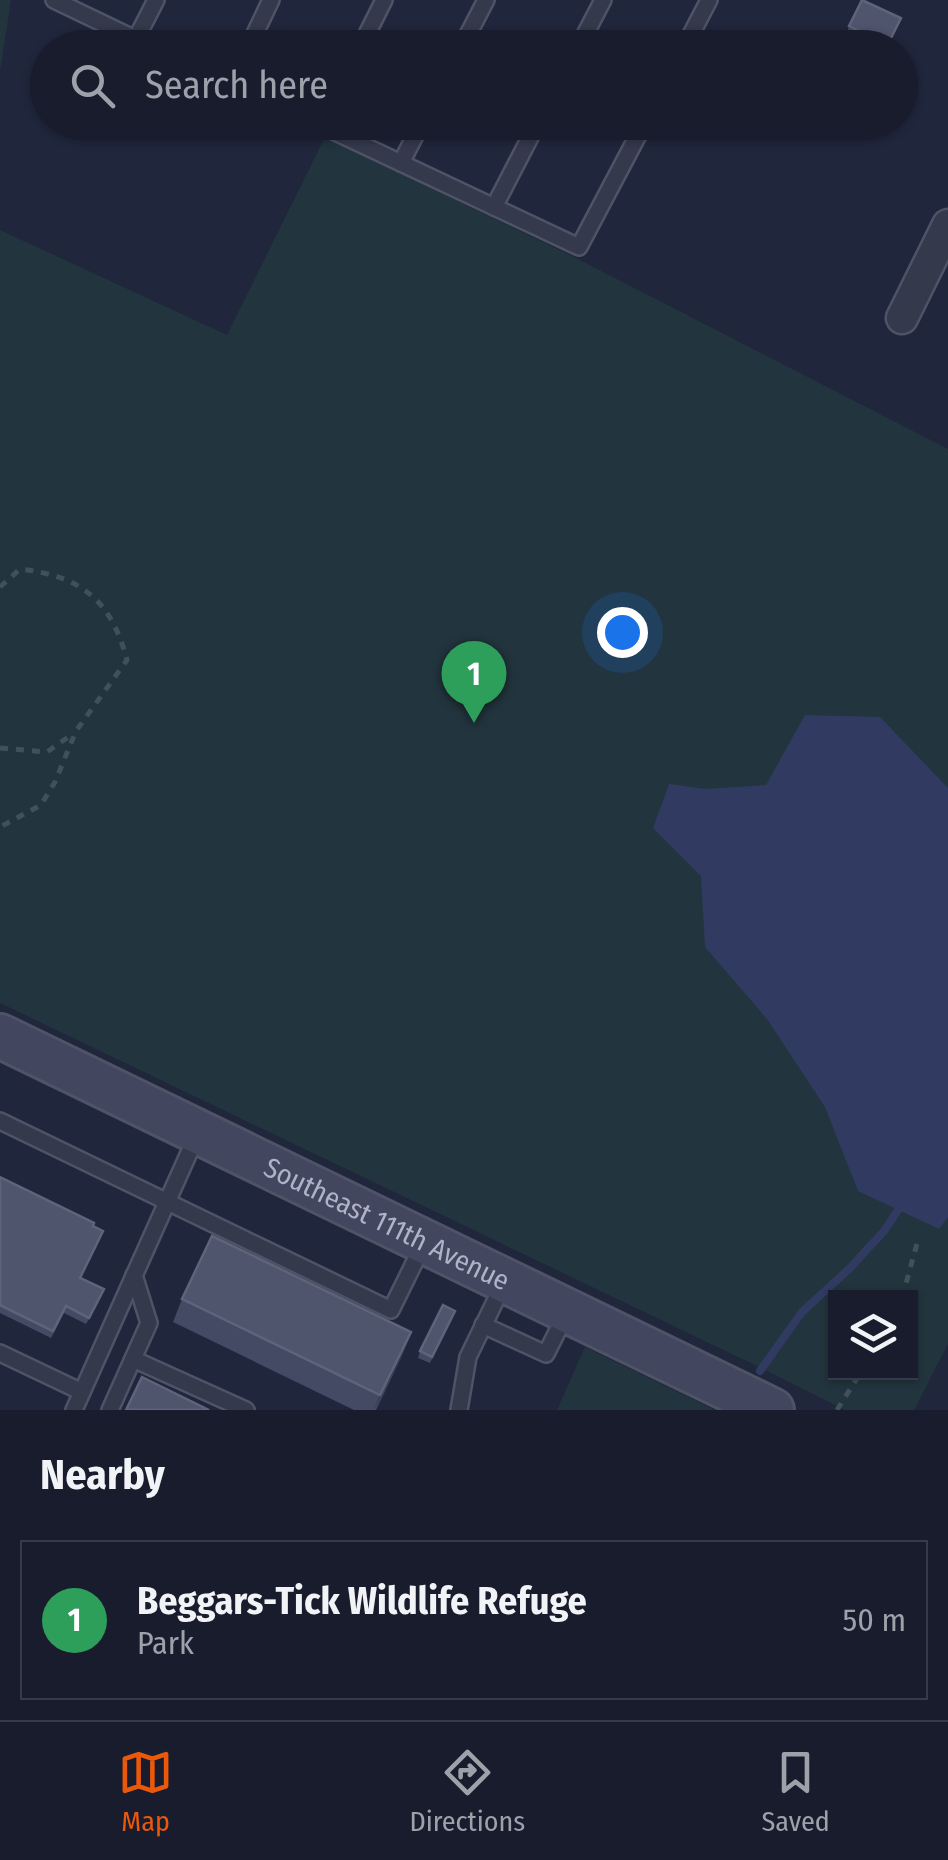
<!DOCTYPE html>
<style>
:root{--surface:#181c2d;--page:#212535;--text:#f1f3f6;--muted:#9fa1aa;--line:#363a49;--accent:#ea580c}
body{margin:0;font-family:"Fira Sans Condensed",sans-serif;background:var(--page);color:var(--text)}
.controls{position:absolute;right:30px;bottom:30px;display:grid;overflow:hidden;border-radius:0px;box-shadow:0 2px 8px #0004}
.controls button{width:90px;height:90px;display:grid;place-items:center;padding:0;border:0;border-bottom:2px solid var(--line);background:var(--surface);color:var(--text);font:50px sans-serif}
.you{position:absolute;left:622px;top:632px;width:35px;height:35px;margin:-25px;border:8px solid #fff;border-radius:50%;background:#1a73e8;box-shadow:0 0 0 15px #1a73e833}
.badge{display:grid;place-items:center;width:65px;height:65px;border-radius:50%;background:var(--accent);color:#fff;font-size:32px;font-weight:700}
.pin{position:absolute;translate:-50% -82px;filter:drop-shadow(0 2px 5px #0008)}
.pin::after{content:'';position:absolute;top:52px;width:35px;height:30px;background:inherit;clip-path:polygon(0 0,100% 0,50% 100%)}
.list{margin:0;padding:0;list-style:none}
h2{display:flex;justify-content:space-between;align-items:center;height:130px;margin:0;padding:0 40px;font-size:42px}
h2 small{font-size:32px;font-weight:400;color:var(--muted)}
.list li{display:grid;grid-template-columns:65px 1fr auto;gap:30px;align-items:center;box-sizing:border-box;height:160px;margin:0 20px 20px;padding:0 20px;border:2px solid var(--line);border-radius:0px}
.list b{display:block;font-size:38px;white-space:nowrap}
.list p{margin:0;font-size:32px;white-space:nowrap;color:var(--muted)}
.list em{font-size:32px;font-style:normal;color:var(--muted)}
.icon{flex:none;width:55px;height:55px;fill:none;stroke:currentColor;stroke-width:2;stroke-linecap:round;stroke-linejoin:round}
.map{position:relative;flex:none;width:948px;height:1410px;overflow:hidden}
.search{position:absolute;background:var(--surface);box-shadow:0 2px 8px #0004;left:30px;right:30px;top:30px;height:110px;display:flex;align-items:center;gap:25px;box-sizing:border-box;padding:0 35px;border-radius:55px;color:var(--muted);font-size:38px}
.sheet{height:310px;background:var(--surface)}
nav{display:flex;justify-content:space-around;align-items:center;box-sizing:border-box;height:140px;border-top:2px solid var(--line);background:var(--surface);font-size:28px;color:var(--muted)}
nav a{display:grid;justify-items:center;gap:5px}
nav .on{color:var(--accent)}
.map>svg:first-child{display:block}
</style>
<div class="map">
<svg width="948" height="1410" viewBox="0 0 948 1410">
<rect width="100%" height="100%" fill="#20263c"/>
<g fill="#22343d" fill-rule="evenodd">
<path d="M 0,0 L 11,0 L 0,72 Z"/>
<path d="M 325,137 L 572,256 L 948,449 L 948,1344 L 914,1410 L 845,1410 L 761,1368 L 0,1003 L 0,230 L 227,335 ZM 836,1298 L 910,1298 L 910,1372 L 836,1372 Z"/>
<path d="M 585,1347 L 715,1410 L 557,1410 Z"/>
</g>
<path fill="#313b62" d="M 805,715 L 880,717 L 948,788 L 948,1217 L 939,1229 L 858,1191 L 825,1107 L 767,1019 L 705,947 L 701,876 L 653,828 L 669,784 L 705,789 L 766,785 Z"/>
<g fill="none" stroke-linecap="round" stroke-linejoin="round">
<path stroke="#313b62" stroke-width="8" d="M 760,1371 L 802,1312 L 850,1268 L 884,1231 L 902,1204"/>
<defs>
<g id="lane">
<path d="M 54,0 L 154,48"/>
<path d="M 136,39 L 156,0"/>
<path d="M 248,48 L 271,0"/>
<path d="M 360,48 L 384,0"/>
<path d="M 461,48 L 486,0"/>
<path d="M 578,48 L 603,0"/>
<path d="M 684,48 L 709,0"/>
<path d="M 314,122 L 579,247 L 645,122"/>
<path d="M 401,163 L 422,122"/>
<path d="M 494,207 L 538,122"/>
<path d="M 0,1121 L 391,1310 L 423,1245"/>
<path d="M 483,1325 L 546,1354 L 567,1312"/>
<path d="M 0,1353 L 82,1392"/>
<path d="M 133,1359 L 246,1410"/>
<path d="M 74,1410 L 197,1135"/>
<path d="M 110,1410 L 149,1323 L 134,1275"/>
<path d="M 459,1410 L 468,1357 L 503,1285"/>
</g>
<path id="street" d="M 902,318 L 948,225"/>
<g id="secondary">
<path id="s1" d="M 0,1036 L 772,1410"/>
</g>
</defs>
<use href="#lane" stroke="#4f5367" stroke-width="20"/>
<use href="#street" stroke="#4f5367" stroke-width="35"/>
<use href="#secondary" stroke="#4f5367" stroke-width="48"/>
<g stroke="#40515a" stroke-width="5" stroke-dasharray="8 8" stroke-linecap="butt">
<path d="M 0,587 L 20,569 C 81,576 111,600 127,660 L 76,731 L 55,782 L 41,805 L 0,827"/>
<path d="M 0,748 L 47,752 L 74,733"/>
<path d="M 902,1298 L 918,1240"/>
<path d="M 837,1410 L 861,1372"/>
</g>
<use href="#lane" stroke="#34394c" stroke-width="15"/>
<use href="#street" stroke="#34394c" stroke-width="30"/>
<use href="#secondary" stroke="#42465f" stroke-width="42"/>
</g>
<g fill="#444a64">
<path d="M 901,18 L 887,48 L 856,48 L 860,39 L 847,33 L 849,26 Z"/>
<path d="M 0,1177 L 81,1278 L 102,1295 L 86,1324 L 64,1313 L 51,1338 L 0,1313 Z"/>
<path d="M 182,1299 L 411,1332 L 402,1356 L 376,1410 L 354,1410 L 173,1322 Z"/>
<path d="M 453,1317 L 430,1363 L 418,1358 L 420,1351 Z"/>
</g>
<path fill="#31374f" d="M 411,1332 L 402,1356 L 374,1410 L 380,1395 Z"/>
<g fill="#50556e" stroke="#5e647c" stroke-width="2.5">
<path d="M 862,0 L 901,18 L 886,48 L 859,48 L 857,46 L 863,33 L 849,26 Z"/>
<path d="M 0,1177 L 94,1223 L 93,1226 L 103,1231 L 80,1278 L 104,1289 L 89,1318 L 66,1306 L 53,1331 L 0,1305 Z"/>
<path d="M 212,1236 L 411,1332 L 380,1395 L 182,1299 Z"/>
<path d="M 443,1305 L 455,1311 L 432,1357 L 420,1351 Z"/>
<path d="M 142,1377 L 209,1410 L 126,1410 Z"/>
</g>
<g text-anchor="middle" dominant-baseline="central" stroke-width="8" stroke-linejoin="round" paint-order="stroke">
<g font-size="28" fill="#afb3c8" stroke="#191e31">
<text stroke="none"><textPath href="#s1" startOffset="430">Southeast 111th Avenue</textPath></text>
</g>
</g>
</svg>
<div class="controls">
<button><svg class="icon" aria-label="layers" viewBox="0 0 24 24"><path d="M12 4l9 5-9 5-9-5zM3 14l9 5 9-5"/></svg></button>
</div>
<div class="you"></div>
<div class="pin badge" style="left:474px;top:723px;background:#2e9e5b">1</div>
<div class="search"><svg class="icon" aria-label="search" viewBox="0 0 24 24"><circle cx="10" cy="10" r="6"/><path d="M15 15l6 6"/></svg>Search here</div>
</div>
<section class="sheet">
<h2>Nearby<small></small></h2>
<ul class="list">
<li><span class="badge" style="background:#2e9e5b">1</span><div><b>Beggars-Tick Wildlife Refuge</b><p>Park</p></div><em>50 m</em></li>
</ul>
</section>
<nav>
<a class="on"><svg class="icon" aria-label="map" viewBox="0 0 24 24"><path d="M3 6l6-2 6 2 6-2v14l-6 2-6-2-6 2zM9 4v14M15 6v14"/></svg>Map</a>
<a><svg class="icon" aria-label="directions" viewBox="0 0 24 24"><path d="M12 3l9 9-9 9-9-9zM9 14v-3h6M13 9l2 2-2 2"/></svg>Directions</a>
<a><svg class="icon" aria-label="saved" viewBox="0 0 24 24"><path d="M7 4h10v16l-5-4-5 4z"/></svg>Saved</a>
</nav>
